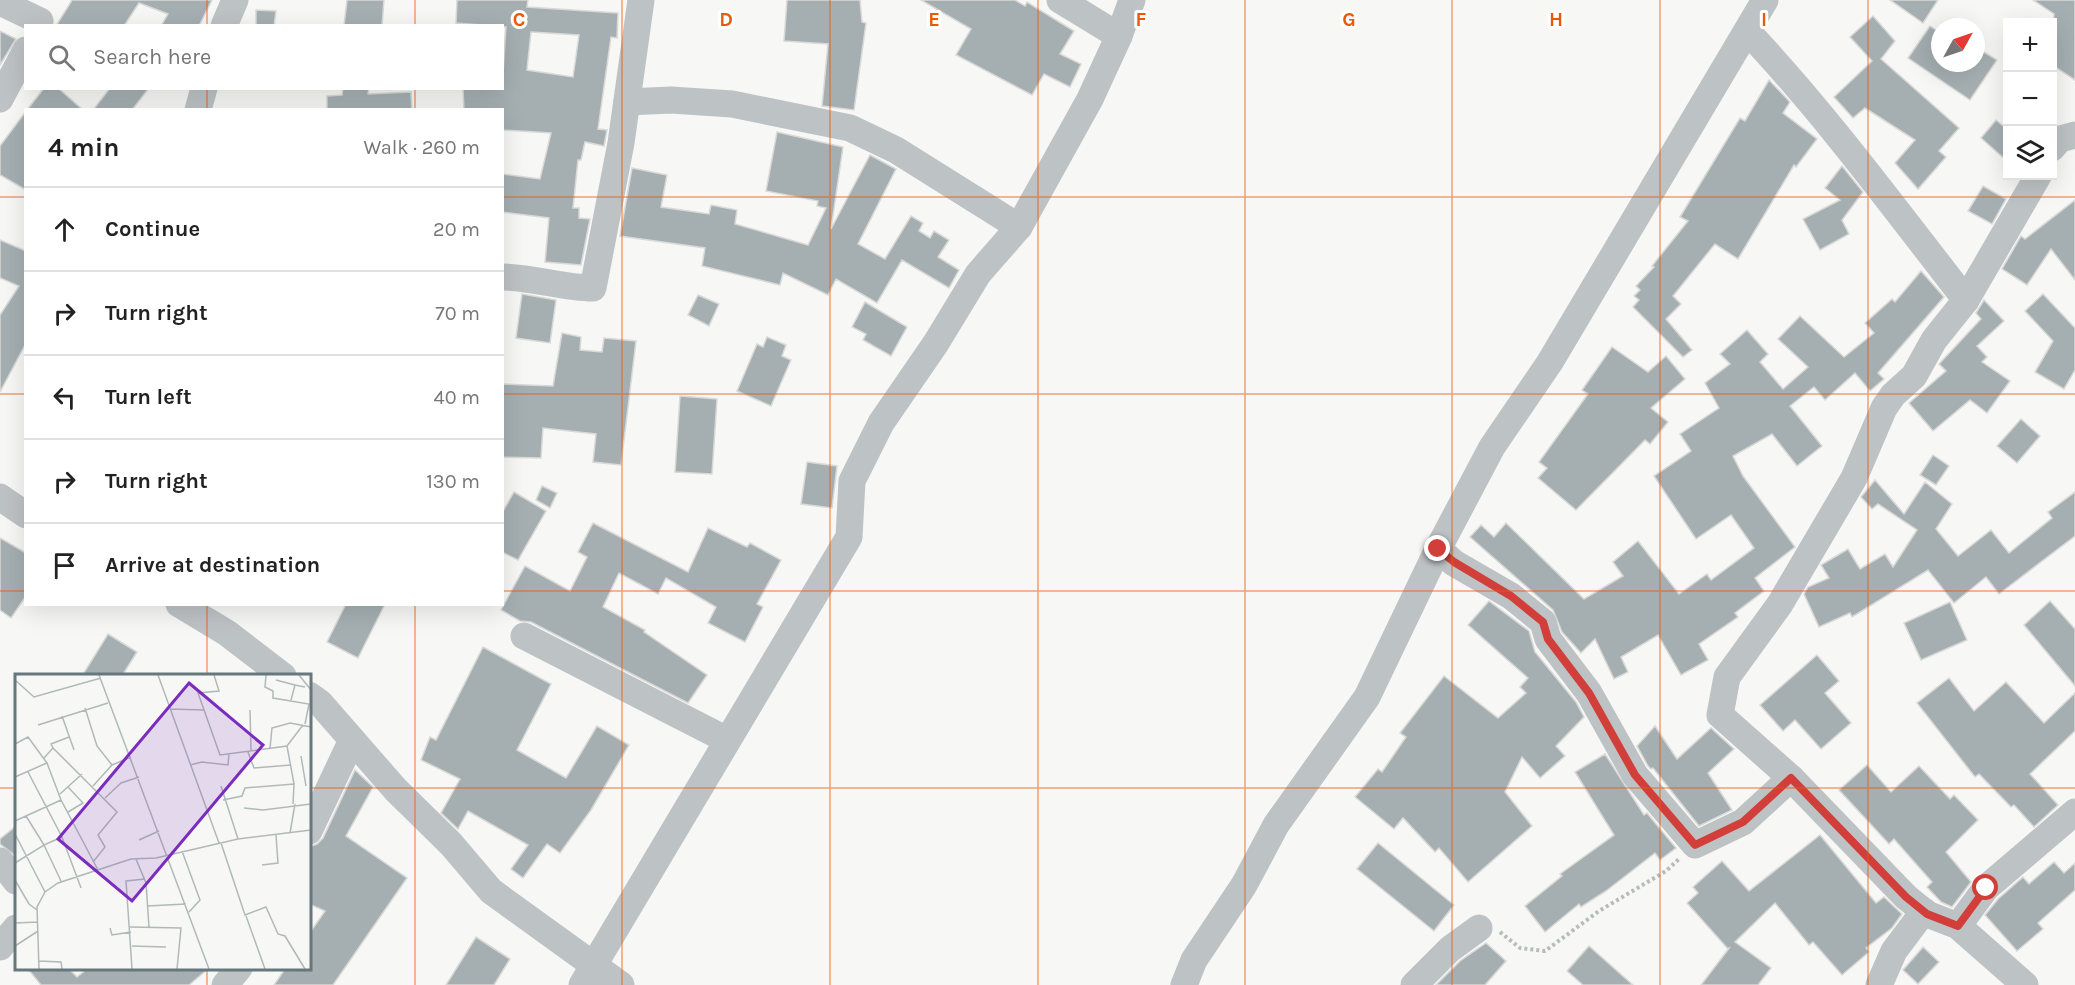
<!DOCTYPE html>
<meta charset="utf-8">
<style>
:root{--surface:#fff;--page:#f2f2f2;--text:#222;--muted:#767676;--line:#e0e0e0}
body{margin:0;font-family:Karla,sans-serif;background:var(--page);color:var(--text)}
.controls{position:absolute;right:18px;top:18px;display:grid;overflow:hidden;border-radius:0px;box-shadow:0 6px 24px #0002}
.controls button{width:54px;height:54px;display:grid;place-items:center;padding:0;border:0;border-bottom:2px solid var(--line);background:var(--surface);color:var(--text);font:30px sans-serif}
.compass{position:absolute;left:1931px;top:18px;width:54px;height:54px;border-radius:50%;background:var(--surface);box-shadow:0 6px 24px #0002;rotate:50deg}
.stop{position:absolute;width:18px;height:18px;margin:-14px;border:4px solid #d23f3a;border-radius:50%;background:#fff}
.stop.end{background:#d23f3a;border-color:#fff;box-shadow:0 2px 6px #0008}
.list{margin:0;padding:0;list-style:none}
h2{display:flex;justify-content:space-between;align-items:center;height:78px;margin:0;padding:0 24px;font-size:26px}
h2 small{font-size:20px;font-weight:400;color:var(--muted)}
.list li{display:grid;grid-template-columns:39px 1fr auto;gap:18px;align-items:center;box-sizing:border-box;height:84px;padding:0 24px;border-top:2px solid var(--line)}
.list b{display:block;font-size:22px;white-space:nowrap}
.list em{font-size:20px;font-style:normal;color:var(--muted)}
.icon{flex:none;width:33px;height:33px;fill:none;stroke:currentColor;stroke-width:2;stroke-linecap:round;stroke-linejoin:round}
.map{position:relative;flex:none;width:2075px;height:985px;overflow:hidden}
.search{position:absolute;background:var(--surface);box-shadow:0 6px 24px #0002;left:24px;top:24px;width:480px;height:66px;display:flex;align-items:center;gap:15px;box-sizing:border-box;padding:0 21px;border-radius:0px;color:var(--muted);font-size:22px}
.panel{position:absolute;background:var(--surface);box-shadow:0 6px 24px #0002;left:24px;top:108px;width:480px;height:498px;border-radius:0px}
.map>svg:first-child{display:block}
</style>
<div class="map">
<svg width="2075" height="985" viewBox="0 0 2075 985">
<rect width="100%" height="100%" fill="#f7f7f5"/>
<g fill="#a5afb1" stroke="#d9d9d7" stroke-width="1.5" fill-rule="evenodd">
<path d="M 72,0 L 212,0 L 199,26 L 161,26 L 168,14 L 139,3 L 124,26 L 56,26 Z"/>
<path d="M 347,0 L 384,0 L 382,26 L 344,26 Z"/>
<path d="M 457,0 L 528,0 L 527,7 L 618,13 L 617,38 L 611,37 L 598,129 L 607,130 L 604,146 L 585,142 L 581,160 L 578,160 L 573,208 L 579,208 L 579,218 L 590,219 L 581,265 L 545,262 L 549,218 L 502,212 L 502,174 L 540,179 L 551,133 L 502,130 L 502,110 L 464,110 L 463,88 L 502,88 L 506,27 L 456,23 ZM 531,32 L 579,35 L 573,77 L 527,70 Z"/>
<path d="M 787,0 L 860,0 L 862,22 L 866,23 L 854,110 L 822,106 L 828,44 L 784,41 Z"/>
<path d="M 921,0 L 1015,0 L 1025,6 L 1027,2 L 1074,31 L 1060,54 L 1081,64 L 1070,87 L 1044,74 L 1032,95 L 956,55 L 971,29 Z"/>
<path d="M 1890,0 L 1938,0 L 1923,23 Z"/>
<path d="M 2033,0 L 2075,0 L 2075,80 L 2052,65 L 2054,14 Z"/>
<path d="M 256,10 L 276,11 L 274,26 L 256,26 Z"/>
<path d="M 1873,16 L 1895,41 L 1881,59 L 1959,128 L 1939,151 L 1946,157 L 1918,189 L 1895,163 L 1915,140 L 1865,108 L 1853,118 L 1834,97 L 1872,61 L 1850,37 Z"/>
<path d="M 1930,26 L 1940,33 L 1940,63 L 1976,63 L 1976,47 L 1997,60 L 1970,100 L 1908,58 Z"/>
<path d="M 0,31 L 16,39 L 0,65 Z"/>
<path d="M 1769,80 L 1790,102 L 1783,113 L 1817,139 L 1796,167 L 1794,165 L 1738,259 L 1715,244 L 1673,296 L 1681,304 L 1666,319 L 1692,350 L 1683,357 L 1633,307 L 1639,300 L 1634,296 L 1640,290 L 1636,286 L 1654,267 L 1652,266 L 1688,221 L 1680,217 L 1740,118 L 1745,121 Z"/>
<path d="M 44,88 L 58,88 L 83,110 L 27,110 Z"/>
<path d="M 110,88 L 149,88 L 132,110 L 93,110 Z"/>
<path d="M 343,88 L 369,88 L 368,94 L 411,92 L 412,110 L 327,110 L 327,96 L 342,95 Z"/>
<path d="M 26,111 L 26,190 L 0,175 L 0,146 Z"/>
<path d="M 1996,120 L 2007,129 L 2007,161 L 1981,138 Z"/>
<path d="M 777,132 L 843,147 L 831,229 L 870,155 L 896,169 L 858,244 L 885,259 L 911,216 L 923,223 L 919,231 L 930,238 L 934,231 L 949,240 L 938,257 L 959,270 L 949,288 L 902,260 L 877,303 L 836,279 L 828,295 L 783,273 L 780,285 L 702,266 L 705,248 L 620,236 L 632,168 L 667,175 L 661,207 L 709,214 L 711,205 L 737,210 L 735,224 L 808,245 L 826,208 L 817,206 L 818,201 L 766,191 Z"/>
<path d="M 1842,166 L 1863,192 L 1842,220 L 1849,234 L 1820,250 L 1803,219 L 1840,200 L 1825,188 Z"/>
<path d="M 1983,186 L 2006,199 L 1992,224 L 1968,211 Z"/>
<path d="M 2075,200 L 2075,280 L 2051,249 L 2027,285 L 2002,269 L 2021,236 L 2025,239 Z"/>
<path d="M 0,240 L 26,251 L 26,343 L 0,392 L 0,315 L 19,286 L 0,278 Z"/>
<path d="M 1921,271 L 1944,297 L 1878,373 L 1884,379 L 1870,391 L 1855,373 L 1825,400 L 1814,387 L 1790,406 L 1822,446 L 1797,466 L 1772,434 L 1733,456 L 1743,476 L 1795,547 L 1755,578 L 1764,591 L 1735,613 L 1738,617 L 1699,644 L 1708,660 L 1681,675 L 1658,635 L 1621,657 L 1628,672 L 1614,679 L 1595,639 L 1581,653 L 1562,632 L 1553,610 L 1470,537 L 1481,525 L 1494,537 L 1506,523 L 1584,599 L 1623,576 L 1613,562 L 1638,541 L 1679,594 L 1707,574 L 1711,580 L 1754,548 L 1731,515 L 1696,539 L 1654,476 L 1691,451 L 1680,434 L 1719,408 L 1705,383 L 1730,364 L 1720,354 L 1747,330 L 1768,354 L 1760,362 L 1783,389 L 1808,367 L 1778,339 L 1800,316 L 1844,357 L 1874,333 L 1865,323 L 1892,299 L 1895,302 Z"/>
<path d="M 522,294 L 556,300 L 550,343 L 516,338 Z"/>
<path d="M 2043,294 L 2075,328 L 2075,370 L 2064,389 L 2035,372 L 2053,341 L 2025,311 Z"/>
<path d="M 698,295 L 719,304 L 709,326 L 688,315 Z"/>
<path d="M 1984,300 L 2004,321 L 1977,346 L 1987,357 L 1982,362 L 2010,381 L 1987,413 L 1970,400 L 1933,431 L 1909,403 L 1946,371 L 1939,364 L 1981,319 L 1976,313 Z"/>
<path d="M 865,302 L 907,327 L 891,356 L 863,340 L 866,334 L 852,327 Z"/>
<path d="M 562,333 L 581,337 L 580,350 L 602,352 L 604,338 L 636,341 L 621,465 L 593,462 L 596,434 L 543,428 L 541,458 L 502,457 L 502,384 L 553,386 Z"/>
<path d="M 767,337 L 786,345 L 782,356 L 791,360 L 771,406 L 737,391 L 757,344 L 763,347 Z"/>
<path d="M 1612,347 L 1648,372 L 1666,356 L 1685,379 L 1651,408 L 1668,422 L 1650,444 L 1645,440 L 1576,510 L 1538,478 L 1547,468 L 1539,462 L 1588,394 L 1582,390 Z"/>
<path d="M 680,396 L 717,399 L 712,474 L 675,472 Z"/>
<path d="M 2021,419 L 2040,436 L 2017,463 L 1997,446 Z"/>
<path d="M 1933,455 L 1949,466 L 1936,485 L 1920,475 Z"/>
<path d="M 807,462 L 837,466 L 832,508 L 801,504 Z"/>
<path d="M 1875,480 L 1904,514 L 1925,482 L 1952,504 L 1936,529 L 1958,556 L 1991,530 L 2009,553 L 2052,518 L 2048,512 L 2075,492 L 2075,536 L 1999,594 L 1986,577 L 1954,603 L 1928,570 L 1852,617 L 1850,613 L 1819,627 L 1804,594 L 1808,587 L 1829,578 L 1821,565 L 1848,549 L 1860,569 L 1885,554 L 1893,567 L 1917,530 L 1878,504 L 1872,509 L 1861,497 Z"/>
<path d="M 542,486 L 557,493 L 550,508 L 536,500 Z"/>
<path d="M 514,492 L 546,511 L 518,560 L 502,552 L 502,513 Z"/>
<path d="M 593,523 L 688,572 L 708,528 L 747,547 L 750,543 L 781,560 L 757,604 L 763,607 L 745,642 L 708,623 L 716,607 L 666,578 L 658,594 L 619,573 L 603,607 L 645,630 L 644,632 L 707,675 L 688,703 L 531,622 L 520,621 L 501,610 L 525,566 L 570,591 L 587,557 L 578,552 Z"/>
<path d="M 0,538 L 26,553 L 26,596 L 11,618 L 0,610 Z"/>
<path d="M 1489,601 L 1529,631 L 1535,652 L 1576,702 L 1584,717 L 1556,746 L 1565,756 L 1540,778 L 1522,757 L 1505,792 L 1532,826 L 1468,882 L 1439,848 L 1435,852 L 1403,818 L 1394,829 L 1355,797 L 1378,769 L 1382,772 L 1406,737 L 1400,733 L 1444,676 L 1498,718 L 1526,693 L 1520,687 L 1528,678 L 1468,625 Z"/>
<path d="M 2050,601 L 2075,629 L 2075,686 L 2024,625 Z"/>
<path d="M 1950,602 L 1967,640 L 1921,660 L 1904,623 Z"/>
<path d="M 346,604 L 385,604 L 358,658 L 327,642 Z"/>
<path d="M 108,634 L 137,652 L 122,676 L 82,676 Z"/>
<path d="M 483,647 L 551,684 L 517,750 L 566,778 L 597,726 L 629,745 L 591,810 L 560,853 L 547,844 L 523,878 L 511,869 L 528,845 L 468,811 L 458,829 L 441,813 L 460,779 L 421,760 L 430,737 L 436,740 Z"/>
<path d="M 1817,655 L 1839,681 L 1825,693 L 1851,723 L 1821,749 L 1795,720 L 1783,731 L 1760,705 Z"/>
<path d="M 1949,678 L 1974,711 L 2006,682 L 2044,723 L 2075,693 L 2075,731 L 2030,774 L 2058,805 L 2034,827 L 2014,805 L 2011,807 L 1979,774 L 1975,777 L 1917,703 Z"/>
<path d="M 1655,726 L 1677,759 L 1711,728 L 1734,749 L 1708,773 L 1732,810 L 1699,826 L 1653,768 L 1651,769 L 1648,766 L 1637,746 Z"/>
<path d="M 1605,754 L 1644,815 L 1647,813 L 1676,848 L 1660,860 L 1655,853 L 1606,891 L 1581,907 L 1579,904 L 1545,932 L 1525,906 L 1562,876 L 1560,874 L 1614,835 L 1575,772 Z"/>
<path d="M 1867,765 L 1891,792 L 1919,766 L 1950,799 L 1954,795 L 1978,820 L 1946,852 L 1971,882 L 1952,907 L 1941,902 L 1927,887 L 1932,882 L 1894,839 L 1889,844 L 1839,790 Z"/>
<path d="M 355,770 L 373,787 L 346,836 L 407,878 L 333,985 L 274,985 L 285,969 L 309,969 L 309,934 L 325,911 L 309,904 L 309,847 L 317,844 L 323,838 Z"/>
<path d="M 16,826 L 16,856 L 0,844 L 0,839 Z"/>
<path d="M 1820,835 L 1876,903 L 1884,897 L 1902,914 L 1892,928 L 1866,948 L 1869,952 L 1842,975 L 1813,942 L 1809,945 L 1775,903 L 1735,942 L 1771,968 L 1758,985 L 1701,985 L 1730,947 L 1728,949 L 1687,903 L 1698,893 L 1693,887 L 1722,861 L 1749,891 Z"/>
<path d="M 1378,843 L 1454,905 L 1434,931 L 1357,869 Z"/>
<path d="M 2054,862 L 2064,873 L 2075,863 L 2075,890 L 2038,923 L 2043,929 L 2017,951 L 1985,915 L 1998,899 L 2023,877 L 2029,884 Z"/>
<path d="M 476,937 L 510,959 L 494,985 L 446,985 Z"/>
<path d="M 1486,943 L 1506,961 L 1485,985 L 1436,985 L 1460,961 Z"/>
<path d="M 1589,946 L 1633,985 L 1583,985 L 1567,971 Z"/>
<path d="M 1923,947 L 1939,962 L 1918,984 L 1903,970 Z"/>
<path d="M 28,969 L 69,969 L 77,977 L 87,969 L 208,969 L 189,985 L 41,985 Z"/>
</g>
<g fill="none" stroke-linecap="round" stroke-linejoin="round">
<path stroke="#b7bbbd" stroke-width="4" stroke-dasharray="3 3" stroke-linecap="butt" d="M 1500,932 L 1520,948 L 1545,951 L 1599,911 L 1666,871 L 1679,859"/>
<g stroke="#bdc2c4" stroke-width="27">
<path d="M 1060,0 L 1119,36"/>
<path d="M 0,2 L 40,21"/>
<path d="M 224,26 L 235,0"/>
<path d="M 1748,32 C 1827,116 1895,209 1966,300"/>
<path d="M 0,99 L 26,50"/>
<path d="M 627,102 L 671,100 L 732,104 L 850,128 L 896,150 L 1019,227"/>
<path d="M 198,110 L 204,88"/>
<path d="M 2052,148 L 2060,139 L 2075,135"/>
<path d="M 502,277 C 533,277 562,288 593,288 L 621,143 L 641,0"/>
<path d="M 0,497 L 26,515"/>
<path d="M 1438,549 L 1454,563 L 1511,596 L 1543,622 L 1548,639 L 1589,693 L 1635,775 L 1695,845 L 1743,822 L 1791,778"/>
<path d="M 179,604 L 227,633 L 283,676"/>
<path d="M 524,636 L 727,740"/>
<path d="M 309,695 L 320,703 L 396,790 L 451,844 L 491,891 L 621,985"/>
<path d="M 309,831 L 352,740"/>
<path d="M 0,861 L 16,881"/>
<path d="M 1958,926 L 1986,888 L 2075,812"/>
<path d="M 0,947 L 16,928"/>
<path d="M 225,985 L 239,968"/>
<path d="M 582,985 L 849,537 L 852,481 L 881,423 L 936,343 L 978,274 L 1019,227 L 1090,99 L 1119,36 L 1132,0"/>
<path d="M 1184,985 L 1194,960 L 1244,885 L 1276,825 L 1367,697 L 1438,549 L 1492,447 L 1550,362 L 1765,0"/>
<path d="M 1414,985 L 1450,949 L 1479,928"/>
<path d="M 1879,985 L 1894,951 L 1924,911"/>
<path d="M 2025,985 L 1958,926 L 1927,914 L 1906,897 L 1791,778 L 1720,715 L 1727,677 L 1780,604 L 1854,478 L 1884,408 L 1893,395 L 1914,376 L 1934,340 L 1966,300 L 2038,176"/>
</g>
</g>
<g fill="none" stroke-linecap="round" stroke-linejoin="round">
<path stroke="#d23f3a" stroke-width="8" d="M 1438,549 L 1454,562 L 1511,596 L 1543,622 L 1548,639 L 1589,693 L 1635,775 L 1695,845 L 1743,822 L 1791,778 L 1906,897 L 1927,914 L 1958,926 L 1986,888"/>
</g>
<path fill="none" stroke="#e8590c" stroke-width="1.5" stroke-opacity="0.55" d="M 207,0 L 207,26M 415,0 L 415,26M 622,0 L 622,985M 830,0 L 830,985M 1038,0 L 1038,985M 1245,0 L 1245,985M 1452,0 L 1452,985M 1660,0 L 1660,985M 1868,0 L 1868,985M 207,88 L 207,110M 415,88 L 415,110M 0,197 L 26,197M 502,197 L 2075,197M 0,394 L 26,394M 502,394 L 2075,394M 0,591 L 26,591M 502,591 L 2075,591M 207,604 L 207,676M 415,604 L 415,985M 0,788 L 16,788M 309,788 L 2075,788M 207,968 L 207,985"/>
<g transform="translate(15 674)">
<rect width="296" height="296" fill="#f7f7f5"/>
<path fill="none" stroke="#b0b9ba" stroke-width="1.5" d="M 84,1 L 194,295M 143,1 L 204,169M 199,1 L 204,17 L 183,19 L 205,81 L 272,72 L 288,51M 251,1 L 250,13 L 258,17 L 258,24 L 294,30 L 290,50M 284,1 L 296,16M 0,6 L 19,23 L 86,4M 261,6 L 280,11M 276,26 L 280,11 L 290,13M 70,34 L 82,72 L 97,91M 155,35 L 189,36M 235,36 L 236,76M 47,42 L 59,76M 23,51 L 93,29M 0,70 L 13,63 L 32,89 L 0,103M 272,72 L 279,110M 38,74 L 102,138 L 83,161 L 90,173 L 78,188M 255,74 L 257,54 L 275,49 L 296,53M 233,78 L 239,94 L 276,91M 286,82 L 291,112M 29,84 L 38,74 L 36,70 L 54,63M 32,89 L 46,126M 175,91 L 187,88 L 213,91 L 214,79M 13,98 L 47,163 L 66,214M 78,112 L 97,91 L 116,83M 206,112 L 223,165M 45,120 L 67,100M 90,124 L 106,109 L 124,103M 208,126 L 227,122 L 230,114 L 279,110 L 278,130M 229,134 L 248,136 L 296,130M 53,138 L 68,129 L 53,113M 11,142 L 29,171 L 47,163M 0,147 L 46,126 L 83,196M 275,159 L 280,130M 0,160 L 30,218M 124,166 L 144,157M 206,169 L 230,241 L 251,233 L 263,260 L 270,262 L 290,295M 167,177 L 185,226 L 174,238M 121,185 L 131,209 L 134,253M 0,189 L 29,171 L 46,207M 247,191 L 263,189 L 261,161M 0,206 L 14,230 L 22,236M 132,232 L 171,230M 231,242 L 250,295M 0,249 L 23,248M 115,253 L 166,254 L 162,295M 95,254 L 97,261 L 116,258M 0,272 L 23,257M 117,272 L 151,273M 24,287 L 46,288 L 47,295M 24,295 L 22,233 L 30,218 L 43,209 L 116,185 L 141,184 L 223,165 L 296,156M 117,295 L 111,207 L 130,205"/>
<path fill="#7b2cbf" fill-opacity="0.15" stroke="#7b2cbf" stroke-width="3" d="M 174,9 L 248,71 L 117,227 L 43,165 Z"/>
<rect width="296" height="296" fill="none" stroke="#66787d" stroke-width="3"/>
</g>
<g font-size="20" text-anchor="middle" font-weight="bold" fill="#e8590c" stroke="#fff" stroke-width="6" stroke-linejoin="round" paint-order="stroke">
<text x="519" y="26">C</text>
<text x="726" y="26">D</text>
<text x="934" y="26">E</text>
<text x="1141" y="26">F</text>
<text x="1349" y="26">G</text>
<text x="1556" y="26">H</text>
<text x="1764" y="26">I</text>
</g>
</svg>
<div class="controls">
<button>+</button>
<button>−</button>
<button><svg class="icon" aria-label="layers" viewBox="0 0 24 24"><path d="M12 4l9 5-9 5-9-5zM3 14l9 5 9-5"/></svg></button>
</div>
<svg class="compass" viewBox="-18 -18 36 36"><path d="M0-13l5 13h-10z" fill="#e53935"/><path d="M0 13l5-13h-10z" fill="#767676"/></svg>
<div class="stop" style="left:1986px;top:888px"></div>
<div class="stop end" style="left:1438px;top:549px"></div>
<div class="search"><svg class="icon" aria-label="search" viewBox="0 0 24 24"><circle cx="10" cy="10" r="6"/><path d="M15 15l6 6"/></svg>Search here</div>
<section class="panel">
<h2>4 min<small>Walk · 260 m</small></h2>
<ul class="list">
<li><svg class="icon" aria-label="ahead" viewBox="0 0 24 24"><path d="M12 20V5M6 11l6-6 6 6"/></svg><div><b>Continue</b></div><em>20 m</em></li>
<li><svg class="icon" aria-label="right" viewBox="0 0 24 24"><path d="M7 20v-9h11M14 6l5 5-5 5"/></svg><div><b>Turn right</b></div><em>70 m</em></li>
<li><svg class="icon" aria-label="left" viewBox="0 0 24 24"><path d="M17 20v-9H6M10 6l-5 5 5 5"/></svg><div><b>Turn left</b></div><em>40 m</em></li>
<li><svg class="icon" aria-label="right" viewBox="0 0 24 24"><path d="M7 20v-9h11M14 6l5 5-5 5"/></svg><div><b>Turn right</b></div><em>130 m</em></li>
<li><svg class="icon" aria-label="arrive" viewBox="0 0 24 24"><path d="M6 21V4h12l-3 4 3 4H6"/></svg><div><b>Arrive at destination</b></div></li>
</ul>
</section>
</div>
